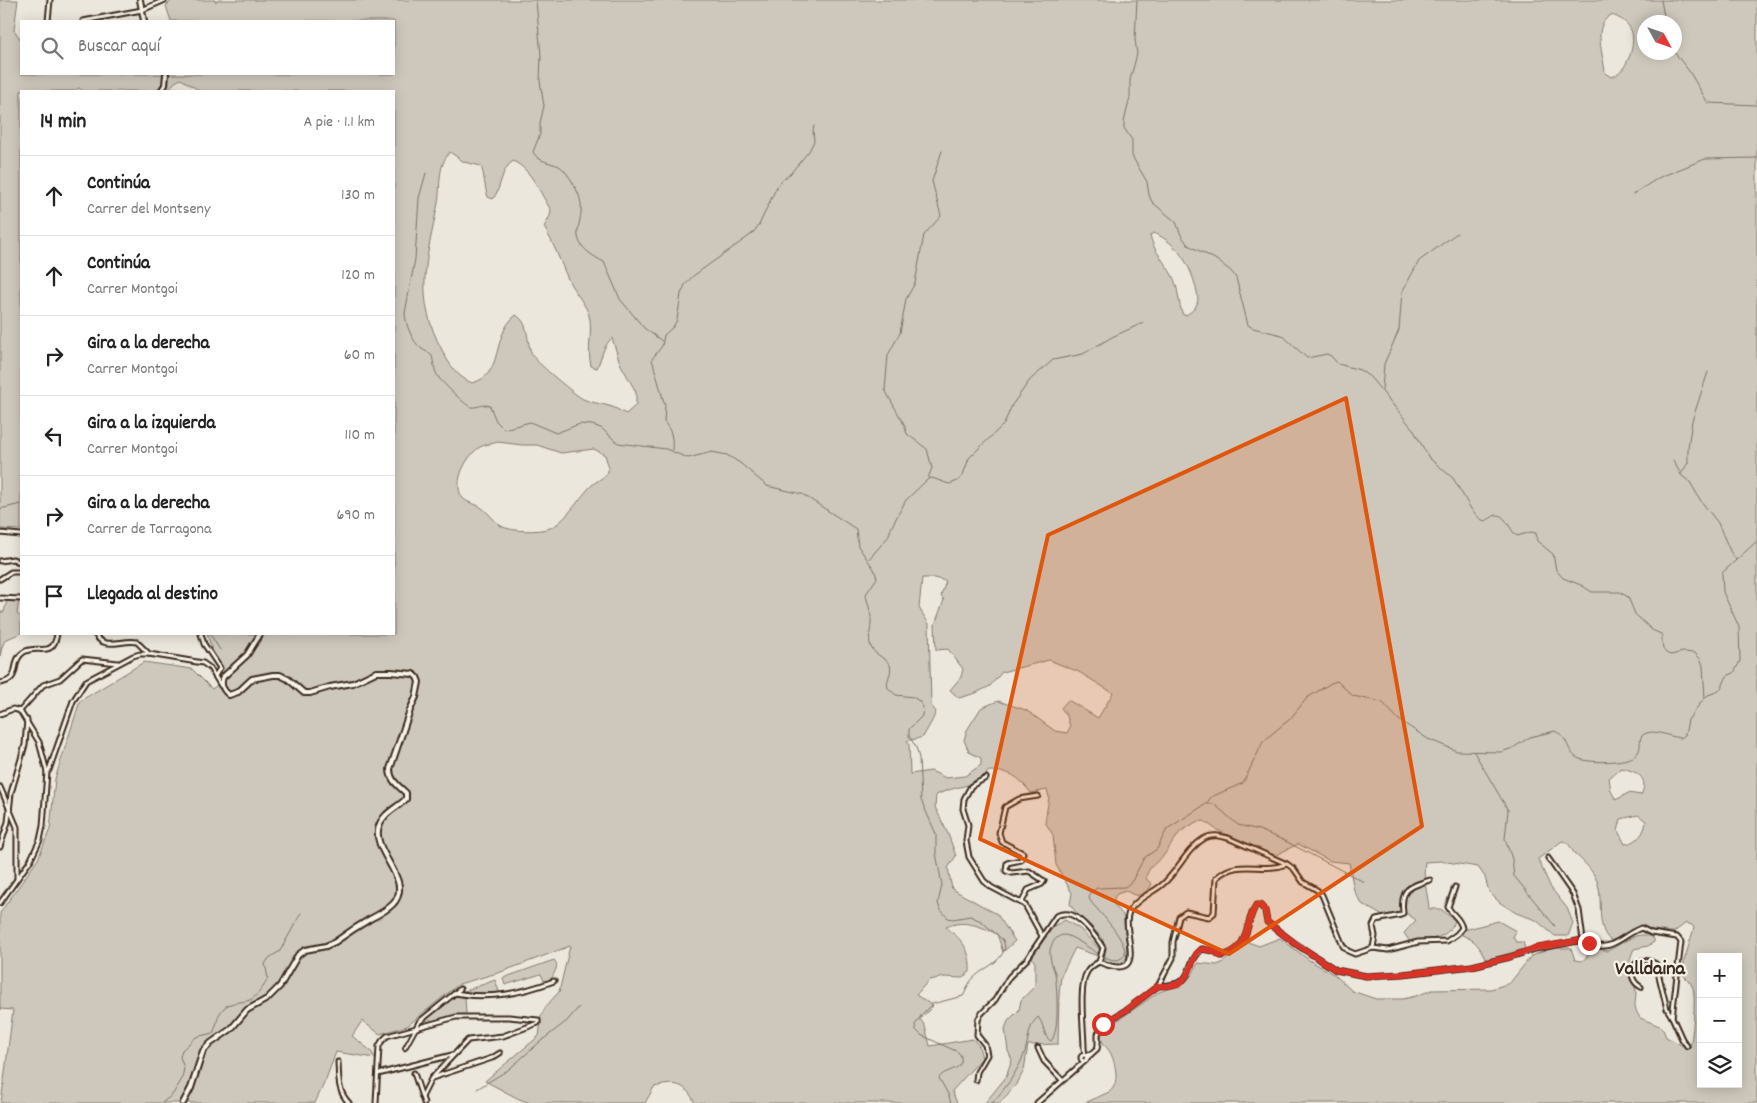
<!DOCTYPE html>
<html lang="es">
<meta charset="utf-8">
<style>
:root{--surface:#fff;--page:#f6f6f6;--text:#222;--muted:#767676;--line:#e0e0e0}
body{margin:0;font-family:Dekko,sans-serif;background:var(--page);color:var(--text)}
.controls{position:absolute;right:15px;bottom:15px;display:grid;overflow:hidden;border-radius:0px;box-shadow:0 2px 12px #0003}
.controls button{width:45px;height:45px;display:grid;place-items:center;padding:0;border:0;border-bottom:1px solid var(--line);background:var(--surface);color:var(--text);font:25px sans-serif}
.compass{position:absolute;left:1637px;top:15px;width:45px;height:45px;border-radius:50%;background:var(--surface);box-shadow:0 2px 12px #0003;rotate:130deg}
.stop{position:absolute;width:15px;height:15px;margin:-11px;border:4px solid #d93025;border-radius:50%;background:#fff}
.stop.end{background:#d93025;border-color:#fff;box-shadow:0 1px 5px #0008}
.list{margin:0;padding:0;list-style:none}
h2{display:flex;justify-content:space-between;align-items:center;height:65px;margin:0;padding:0 20px;font-size:21px}
h2 small{font-size:16px;font-weight:400;color:var(--muted)}
.list li{display:grid;grid-template-columns:32px 1fr auto;gap:15px;align-items:center;box-sizing:border-box;height:80px;padding:0 20px;border-top:1px solid var(--line)}
.list b{display:block;font-size:19px;white-space:nowrap}
.list p{margin:0;font-size:16px;white-space:nowrap;color:var(--muted)}
.list em{font-size:16px;font-style:normal;color:var(--muted)}
.icon{flex:none;width:28px;height:28px;fill:none;stroke:currentColor;stroke-width:2;stroke-linecap:round;stroke-linejoin:round}
.map{position:relative;flex:none;width:1757px;height:1103px;overflow:hidden}
.search{position:absolute;background:var(--surface);box-shadow:0 2px 12px #0003;left:20px;top:20px;width:375px;height:55px;display:flex;align-items:center;gap:12px;box-sizing:border-box;padding:0 18px;border-radius:0px;color:var(--muted);font-size:19px}
.panel{position:absolute;background:var(--surface);box-shadow:0 2px 12px #0003;left:20px;top:90px;width:375px;height:545px;border-radius:0px}
.map>svg:first-child{display:block}
</style>
<div class="map">
<svg width="1757" height="1103" viewBox="0 0 1757 1103">
<rect width="100%" height="100%" fill="#ece7dc"/>
<filter id="ink" filterUnits="userSpaceOnUse"><feTurbulence type="fractalNoise" baseFrequency=".02" numOctaves="2"/><feDisplacementMap in="SourceGraphic" scale="10" xChannelSelector="R" yChannelSelector="G"/><feConvolveMatrix kernelMatrix="1 2 1 2 8 2 1 2 1" color-interpolation-filters="sRGB"/></filter>
<g filter="url(#ink)">
<g fill="#cec8bc" stroke="#84796d" fill-rule="evenodd">
<path d="M 0,0 L 18,0 L 14,30 L 21,40 L 21,74 L 394,74 L 394,21 L 171,21 L 166,6 L 172,0 L 215,0 L 215,2 L 219,0 L 1757,0 L 1757,1103 L 1085,1103 L 1109,1092 C 1120,1085 1116,1065 1111,1054 C 1109,1049 1104,1046 1102,1041 C 1100,1036 1102,1033 1105,1029 L 1159,992 L 1184,984 L 1192,975 L 1198,963 L 1217,965 L 1222,963 L 1248,942 L 1259,946 L 1280,938 L 1309,960 L 1335,975 L 1352,991 L 1376,999 L 1403,999 L 1416,996 L 1432,990 L 1491,989 L 1510,983 L 1531,956 L 1553,948 L 1571,948 L 1575,960 L 1582,961 L 1587,957 L 1590,948 L 1593,947 L 1607,951 C 1622,945 1638,927 1654,939 L 1654,942 L 1648,946 L 1634,949 C 1630,956 1627,972 1631,980 C 1632,984 1636,987 1636,991 C 1636,1004 1632,1005 1640,1018 L 1662,1027 L 1666,1037 L 1689,1049 C 1693,1041 1696,997 1693,988 C 1691,981 1684,978 1682,972 L 1685,958 L 1694,928 L 1692,925 L 1686,923 L 1674,932 L 1670,932 L 1637,928 L 1614,940 L 1610,940 C 1595,927 1604,899 1597,881 C 1592,869 1584,862 1575,854 C 1570,848 1570,842 1562,841 L 1538,859 L 1551,888 L 1567,908 L 1573,923 L 1568,936 L 1555,936 L 1536,920 L 1516,913 L 1499,902 L 1489,892 L 1485,877 L 1478,867 L 1441,861 L 1425,862 C 1422,878 1428,893 1429,909 L 1441,909 L 1455,921 C 1446,941 1429,939 1410,942 L 1404,933 L 1416,920 L 1407,914 L 1383,916 L 1362,904 L 1354,891 L 1349,863 L 1330,861 L 1298,844 L 1274,856 L 1217,830 L 1204,821 L 1196,822 L 1180,832 L 1164,855 L 1150,868 L 1146,876 L 1147,880 L 1152,884 C 1150,889 1141,897 1134,895 C 1131,894 1129,892 1126,891 L 1117,894 L 1114,898 L 1115,906 L 1123,915 L 1128,952 C 1127,961 1122,962 1115,965 L 1105,960 L 1105,949 L 1103,940 L 1092,927 L 1077,914 L 1070,904 L 1072,893 L 1056,865 L 1053,835 L 1045,822 L 1049,797 L 1047,790 L 1031,793 C 1016,775 1013,772 989,771 L 976,783 L 948,790 L 936,795 L 935,807 L 948,834 L 956,856 L 948,868 L 952,889 L 997,914 L 1015,941 L 1003,952 L 997,934 C 980,926 964,919 946,927 C 962,940 971,949 970,972 L 961,978 L 945,977 L 929,980 L 916,995 L 933,1006 L 920,1019 L 925,1026 L 930,1046 L 973,1039 L 979,1046 L 982,1058 L 952,1091 L 957,1103 L 695,1103 C 685,1082 675,1082 654,1087 L 645,1103 L 531,1103 L 519,1099 L 485,1081 L 539,1036 L 541,1022 L 540,1018 L 546,1006 L 559,992 L 570,946 L 501,972 L 459,984 L 407,1026 L 380,1034 L 362,1021 L 352,1036 L 371,1051 L 375,1058 L 336,1052 L 326,1079 L 315,1103 L 1,1103 L 13,1010 L 0,1009 L 0,913 L 38,859 L 50,829 L 55,779 L 80,701 L 144,662 L 192,669 L 212,689 L 224,680 L 226,676 L 214,655 L 207,634 L 394,634 L 394,91 L 200,91 L 181,79 L 175,82 L 167,91 L 83,91 L 79,88 L 74,91 L 21,91 L 21,530 L 0,529 ZM 1611,15 C 1617,16 1627,22 1630,28 C 1638,41 1627,74 1611,77 L 1605,73 C 1604,55 1591,26 1611,15 ZM 1644,22 L 1674,22 L 1674,52 L 1644,52 ZM 450,152 L 464,162 L 481,166 C 485,176 484,187 488,197 L 493,199 C 502,187 500,170 513,161 C 531,169 540,193 551,210 L 550,216 L 544,227 C 554,244 560,261 568,279 C 574,293 588,305 590,320 C 592,335 587,348 591,366 L 597,368 C 602,357 603,346 612,338 L 620,363 L 636,392 L 636,405 L 626,414 C 621,412 615,407 609,406 C 600,403 591,403 583,399 C 575,395 537,363 533,356 C 525,342 531,324 516,315 C 490,336 505,375 472,383 C 457,377 449,364 442,350 C 413,296 427,259 438,203 C 441,185 437,166 450,152 ZM 1154,233 C 1177,243 1190,264 1196,288 C 1197,293 1199,298 1197,304 C 1195,309 1191,312 1186,315 L 1183,315 C 1178,303 1179,289 1173,277 C 1166,263 1153,251 1150,235 ZM 498,442 L 522,445 L 537,445 L 561,453 L 594,449 L 605,455 L 609,468 L 607,474 C 602,479 594,482 589,488 C 579,499 564,523 550,528 C 540,532 511,532 501,526 C 494,521 489,513 482,508 C 476,503 467,504 462,497 C 452,482 467,455 480,447 C 486,444 492,444 498,442 ZM 922,578 L 934,578 L 946,581 L 941,596 L 944,600 L 935,624 L 936,650 L 948,649 L 963,669 L 961,677 L 950,690 L 959,698 L 976,693 L 990,686 L 1002,672 L 1049,660 L 1079,672 L 1113,693 L 1098,718 L 1068,700 L 1061,708 L 1067,716 L 1070,727 L 1067,733 L 1055,731 L 1026,710 L 998,701 L 981,708 L 967,730 L 964,740 L 969,752 L 981,758 L 981,765 L 965,776 L 946,778 L 931,771 L 910,774 L 909,744 L 907,741 L 923,737 L 932,721 L 936,712 L 931,705 L 929,624 L 919,608 ZM 1621,768 C 1636,771 1650,777 1641,795 L 1628,793 L 1616,800 L 1611,791 L 1609,778 ZM 1638,815 L 1646,821 C 1645,833 1637,843 1625,844 L 1618,831 L 1621,819 ZM 1701,957 L 1738,957 L 1738,1084 L 1701,1084 Z"/>
<path d="M 7,600 L 19,601 L 17,614 L 21,617 L 21,633 L 5,640 L 2,647 L 0,657 L 0,612 L 4,612 Z"/>
<path d="M 1065,920 L 1080,929 L 1100,950 L 1098,956 L 1075,948 L 1061,976 L 1059,995 L 1058,1044 L 1028,1045 L 1024,1070 L 1018,1082 L 1000,1103 L 985,1103 L 1006,1077 L 1012,1060 L 1008,1051 L 1005,1029 L 1008,1021 L 1019,1010 L 1021,1000 L 1035,986 L 1035,963 L 1032,957 L 1054,926 Z"/>
<path d="M 1498,921 L 1516,931 L 1513,937 L 1516,942 L 1523,942 L 1525,949 L 1486,960 C 1479,946 1477,941 1462,935 L 1464,930 Z"/>
<path d="M 554,960 C 560,966 554,972 551,980 L 545,983 L 541,974 L 505,985 L 503,978 Z"/>
<path d="M 495,980 L 500,994 L 462,992 Z"/>
<path d="M 457,995 L 465,996 L 466,1015 L 454,1016 L 429,1022 L 426,1020 Z"/>
</g>
<g fill="none" stroke-linecap="round" stroke-linejoin="round">
<g stroke="#7c7064" stroke-width="1">
<path d="M 536,0 L 541,56 L 540,81 L 544,106 L 540,123 L 540,134 L 533,152 C 538,162 550,162 559,166 C 566,170 574,184 577,191 C 593,223 555,237 604,262 L 620,299 L 644,328 L 662,341"/>
<path d="M 1137,0 L 1135,39 L 1137,54 L 1130,80 L 1130,97 L 1124,122 L 1124,128 L 1132,140 L 1132,156 L 1147,182 L 1149,195 L 1152,202 L 1176,222 L 1181,235 L 1188,245 L 1215,259 L 1231,271 L 1236,278 L 1248,325 L 1253,328 L 1282,335 L 1307,358 L 1327,354 L 1331,356 L 1338,364 L 1360,370 L 1370,377 L 1413,429 L 1429,458 L 1453,478 L 1471,509 L 1480,519 L 1485,521 C 1488,520 1493,516 1496,515 C 1506,514 1510,531 1517,536 L 1531,532 L 1536,533 L 1537,541 L 1553,554 L 1556,570 L 1563,578 L 1581,585 L 1592,592 L 1620,592 L 1628,597 L 1635,614 L 1652,630 L 1661,634 C 1664,643 1659,652 1671,655 L 1683,652 L 1695,653 L 1701,660 L 1703,666 L 1705,698"/>
<path d="M 1661,0 L 1665,22"/>
<path d="M 1674,52 L 1689,71 L 1708,103 L 1757,105"/>
<path d="M 426,173 L 419,198 L 415,259 L 405,313 C 405,324 413,343 422,349 C 426,352 429,352 432,356 C 434,363 434,372 439,378 C 443,383 466,406 471,407 C 478,408 483,403 490,406 L 496,421 L 504,429 L 530,422 L 556,433 L 580,424 L 592,425 L 601,428 L 618,443 L 666,449 L 688,458 L 712,452 L 727,455 L 740,463 L 767,486 L 802,494 L 856,529 L 858,546 L 874,569 L 877,578 L 866,594 C 867,603 872,613 871,622 C 871,631 867,641 872,649 C 877,656 886,658 890,665 C 893,673 885,680 888,688 L 896,695 L 913,697 L 919,701 L 923,707 L 922,716 L 909,729 L 909,736 L 916,747 L 919,758 L 921,800 L 936,834 L 936,853 L 942,885 L 938,903 L 940,909 L 948,918 L 953,919 L 970,916 L 981,921 L 1003,940 L 1005,947 C 1001,965 981,967 970,982 C 967,986 966,992 963,996 L 932,1004 L 922,1014 L 915,1025 L 916,1030 L 921,1035 L 958,1052 L 961,1056 C 964,1072 945,1068 939,1078 L 948,1094 L 951,1103"/>
<path d="M 1633,194 L 1660,177 L 1705,159 L 1757,158"/>
<path d="M 1382,390 L 1384,364 L 1399,330 L 1402,292 L 1419,261 L 1457,233"/>
<path d="M 672,451 C 673,438 672,431 664,422 L 665,406 L 652,359 L 662,346 L 664,335 L 673,327 L 677,320 L 681,294 L 685,285 L 693,276 L 752,234 L 759,225 L 778,184 L 790,174 L 809,151 L 814,141 L 813,131 L 814,126"/>
<path d="M 1673,460 L 1681,475 L 1690,482 L 1701,501 L 1718,523 L 1730,551 L 1736,560"/>
<path d="M 1681,474 L 1688,463 L 1688,447 L 1692,421 L 1708,372"/>
<path d="M 928,478 L 932,468 L 927,449 L 907,434 L 904,424 L 885,390 L 888,355 L 900,333 L 906,299 L 915,283 L 924,235 L 941,216 L 932,181 L 942,151"/>
<path d="M 0,509 L 21,504"/>
<path d="M 869,559 L 888,537 L 892,526 L 906,500 L 928,479 L 932,478 L 949,484 L 958,481 L 963,475 L 969,458 L 1004,424 L 1012,405 L 1030,380 L 1053,360 L 1083,354 L 1112,337 L 1143,323"/>
<path d="M 210,634 L 220,650"/>
<path d="M 1474,752 L 1508,810 L 1505,839 L 1512,859 L 1514,876 L 1555,926"/>
<path d="M 1206,804 L 1211,797 L 1243,783 L 1263,742 L 1274,732 L 1290,719 L 1307,698 L 1331,683 L 1337,681 L 1353,696 L 1382,702 L 1399,720 L 1428,739 L 1457,751 L 1501,752 L 1513,748 L 1530,737 L 1555,731 C 1570,739 1566,750 1576,757 C 1585,764 1628,763 1636,755 C 1642,749 1639,743 1641,737 C 1650,726 1668,737 1681,738 L 1685,735 L 1688,720 L 1701,702 L 1708,695 L 1717,692 L 1721,689 L 1727,676 L 1734,673 L 1740,661 L 1739,627 L 1723,592 L 1722,573 L 1757,541"/>
<path d="M 1103,956 C 1111,960 1118,963 1125,955 C 1127,940 1101,914 1091,902 L 1089,898 L 1090,893 L 1097,888 L 1125,887 L 1132,881 L 1144,858 L 1157,849 L 1167,829 L 1206,804 L 1214,804 L 1238,825 L 1259,830 L 1285,841 L 1364,882"/>
<path d="M 477,1089 L 508,1070 L 541,1041 L 567,1021 L 579,1007"/>
<path d="M 162,1103 L 173,1094 L 182,1079 L 184,1068 L 180,1057 L 182,1050 L 196,1037 L 213,1033 C 218,1024 216,1015 224,1008 C 231,1001 242,1003 250,1000 C 257,997 265,985 268,978 L 265,964 L 269,958 L 280,951 L 301,913"/>
<path d="M 992,1103 C 1005,1089 1015,1075 1023,1057 C 1029,1044 1027,1026 1038,1017 C 1045,1025 1043,1037 1051,1041 C 1060,1032 1057,986 1055,973 C 1053,967 1050,961 1050,954 C 1049,946 1056,934 1065,935 C 1074,937 1090,949 1099,954"/>
</g>
<defs>
<path id="pedestrian" d="M 405,1048 L 416,1028"/>
<g id="minor">
<path d="M 48,21 L 50,0"/>
<path d="M 83,21 L 142,10 L 165,0"/>
<path d="M 0,533 L 21,535"/>
<path d="M 0,561 L 13,559 L 21,563"/>
<path d="M 0,579 L 11,572 L 21,572"/>
<path d="M 0,598 L 21,599"/>
<path d="M 95,634 C 104,651 122,639 137,642 L 149,654"/>
<path d="M 201,634 L 204,644 L 220,668 L 215,676"/>
<path d="M 0,683 C 23,680 9,661 24,652 C 38,644 53,659 57,634"/>
<path d="M 20,711 L 43,685 L 60,679 L 82,659 L 118,663"/>
<path d="M 20,711 L 39,742 L 47,772"/>
<path d="M 0,714 L 13,709 L 20,711"/>
<path d="M 986,778 L 971,786 L 964,799 L 963,809 L 968,825 L 966,841 L 969,857 L 984,881 L 991,887 L 1025,905 L 1042,936"/>
<path d="M 0,787 L 17,827 L 17,878"/>
<path d="M 0,847 L 8,822 L 11,793 L 25,745 L 27,720"/>
<path d="M 1548,858 L 1573,894 L 1579,910 L 1583,940"/>
<path d="M 1022,902 L 1028,890 L 1042,884 L 1044,881 L 1029,871 L 1012,873 L 1006,871 L 1007,863 L 1021,860 L 1023,853 L 1002,842 L 999,833 L 1005,807 L 1019,799 L 1038,796"/>
<path d="M 0,903 L 30,861 L 40,840 L 43,826 L 47,772 L 49,770 L 73,701 L 86,681 L 133,656 L 140,654 L 149,654 L 203,663 L 210,668 L 221,686"/>
<path d="M 1373,948 L 1375,936 L 1373,926 L 1376,920 L 1401,915 L 1403,913 C 1400,889 1408,887 1430,880"/>
<path d="M 1099,962 C 1153,984 1118,929 1130,910 C 1137,898 1153,893 1163,884 C 1178,871 1187,848 1205,838 C 1212,834 1220,836 1228,838 L 1287,864 L 1294,869 L 1303,882 L 1317,890 L 1322,895 L 1343,946 L 1348,951 L 1355,954 L 1373,948 L 1388,950 L 1418,942 L 1447,941 L 1457,934 L 1462,928 C 1460,918 1452,915 1448,907 L 1455,887"/>
<path d="M 1158,986 C 1199,985 1181,967 1202,949 L 1214,951 L 1221,956 C 1251,950 1244,924 1256,905 L 1260,905 L 1265,911 L 1267,922 L 1296,944 L 1336,970 L 1366,976 L 1403,974 L 1472,966 L 1510,957 L 1535,949 L 1583,940 C 1611,956 1618,937 1641,928 L 1651,933 L 1677,937 L 1681,942 L 1672,1017"/>
<path d="M 1641,987 C 1623,977 1634,951 1656,964 L 1667,1009 L 1672,1017 L 1682,1039 L 1687,1046"/>
<path d="M 455,993 C 490,1000 522,993 554,981"/>
<path d="M 416,1028 L 419,1022 L 460,989"/>
<path d="M 1038,1048 L 1044,1061 L 1062,1080"/>
<path d="M 1091,1054 L 1085,1055 L 1084,1048 C 1084,1029 1078,987 1087,972 C 1090,967 1095,964 1099,962"/>
<circle cx="1084" cy="1058" r="3"/>
<path d="M 1086,1059 L 1097,1049 L 1098,1045 L 1098,1034 L 1103,1024 L 1126,1010 L 1158,986 L 1173,958 L 1173,942 L 1179,917 L 1186,912 L 1209,917 L 1214,913 L 1216,878 C 1238,857 1263,874 1286,864"/>
<path d="M 338,1062 C 339,1077 337,1091 349,1103"/>
<path d="M 414,1073 L 424,1103"/>
<path d="M 378,1074 L 452,1055"/>
<path d="M 432,1078 L 492,1058 L 500,1053"/>
<path d="M 976,1080 L 977,1072 L 987,1055 L 985,1045 L 977,1035 L 978,1020 L 981,1014 L 995,1000 L 1009,977 L 1027,959 L 1056,916 C 1061,914 1067,913 1072,915 C 1082,919 1098,939 1103,948 L 1099,962"/>
<path d="M 376,1103 L 379,1046 L 382,1041 L 387,1036 L 456,1017 L 509,1017 L 538,1020 L 538,1023 L 503,1036 L 468,1040 L 431,1079 L 422,1097"/>
<path d="M 1037,1103 L 1085,1061"/>
</g>
<g id="tertiary">
<path d="M 140,0 L 144,21"/>
<path d="M 161,91 L 165,85 L 166,74"/>
<path d="M 183,1103 L 191,1088 L 203,1051 L 211,1043 L 231,1029 L 247,1010 L 267,999 L 280,986 L 298,955 L 305,950 L 326,946 L 335,942 C 346,934 358,926 370,919 C 378,915 387,910 393,904 C 415,880 370,852 379,826 C 383,813 397,808 406,799 L 406,793 C 399,786 390,781 390,769 L 410,710 L 416,697 L 419,682 L 417,677 L 413,674 L 391,672 L 376,672 L 353,683 L 330,687 L 310,693 L 304,693 L 288,679 L 280,675 L 273,675 L 252,679 L 238,692 L 229,695 C 223,690 220,685 223,677 L 247,655 L 260,634"/>
</g>
</defs>
<use href="#pedestrian" stroke="#3b2a1e" stroke-width="6"/>
<use href="#minor" stroke="#3b2a1e" stroke-width="7"/>
<use href="#tertiary" stroke="#3b2a1e" stroke-width="8"/>
<use href="#pedestrian" stroke="#f7f3e8" stroke-width="2.5"/>
<use href="#minor" stroke="#f7f3e8" stroke-width="3"/>
<use href="#tertiary" stroke="#f7f3e8" stroke-width="4"/>
</g>
</g>
<g fill="none" stroke-linecap="round" stroke-linejoin="round" filter="url(#ink)">
<path stroke="#d93025" stroke-width="6" d="M 1103,1024 L 1126,1010 L 1158,986 L 1169,986 L 1181,983 L 1189,972 L 1196,954 L 1202,949 L 1214,951 L 1221,956 C 1251,950 1244,924 1256,905 L 1260,905 L 1265,910 L 1267,922 L 1296,944 L 1336,970 L 1366,976 L 1403,974 L 1472,966 L 1510,957 L 1535,948 L 1583,940 L 1589,943"/>
</g>
<path fill="#df570d" fill-opacity="0.2" stroke="#df570d" stroke-width="4" stroke-linejoin="round" d="M 1346,398 L 1422,826 L 1229,954 L 980,839 L 1048,535 Z"/>
<g text-anchor="middle" dominant-baseline="central" stroke-width="4.5" stroke-linejoin="round" paint-order="stroke">
<g font-size="20" font-weight="bold" fill="#3b2a1e" stroke="#f7f3e8">
<text x="1650" y="970">Valldaina</text>
</g>
</g>
</svg>
<div class="controls">
<button>+</button>
<button>−</button>
<button><svg class="icon" aria-label="layers" viewBox="0 0 24 24"><path d="M12 4l9 5-9 5-9-5zM3 14l9 5 9-5"/></svg></button>
</div>
<svg class="compass" viewBox="-18 -18 36 36"><path d="M0-13l5 13h-10z" fill="#e53935"/><path d="M0 13l5-13h-10z" fill="#767676"/></svg>
<div class="stop" style="left:1103px;top:1024px"></div>
<div class="stop end" style="left:1589px;top:943px"></div>
<div class="search"><svg class="icon" aria-label="search" viewBox="0 0 24 24"><circle cx="10" cy="10" r="6"/><path d="M15 15l6 6"/></svg>Buscar aquí</div>
<section class="panel">
<h2>14 min<small>A pie · 1.1 km</small></h2>
<ul class="list">
<li><svg class="icon" aria-label="ahead" viewBox="0 0 24 24"><path d="M12 20V5M6 11l6-6 6 6"/></svg><div><b>Continúa</b><p>Carrer del Montseny</p></div><em>130 m</em></li>
<li><svg class="icon" aria-label="ahead" viewBox="0 0 24 24"><path d="M12 20V5M6 11l6-6 6 6"/></svg><div><b>Continúa</b><p>Carrer Montgoi</p></div><em>120 m</em></li>
<li><svg class="icon" aria-label="right" viewBox="0 0 24 24"><path d="M7 20v-9h11M14 6l5 5-5 5"/></svg><div><b>Gira a la derecha</b><p>Carrer Montgoi</p></div><em>60 m</em></li>
<li><svg class="icon" aria-label="left" viewBox="0 0 24 24"><path d="M17 20v-9H6M10 6l-5 5 5 5"/></svg><div><b>Gira a la izquierda</b><p>Carrer Montgoi</p></div><em>110 m</em></li>
<li><svg class="icon" aria-label="right" viewBox="0 0 24 24"><path d="M7 20v-9h11M14 6l5 5-5 5"/></svg><div><b>Gira a la derecha</b><p>Carrer de Tarragona</p></div><em>690 m</em></li>
<li><svg class="icon" aria-label="arrive" viewBox="0 0 24 24"><path d="M6 21V4h12l-3 4 3 4H6"/></svg><div><b>Llegada al destino</b></div></li>
</ul>
</section>
</div>
